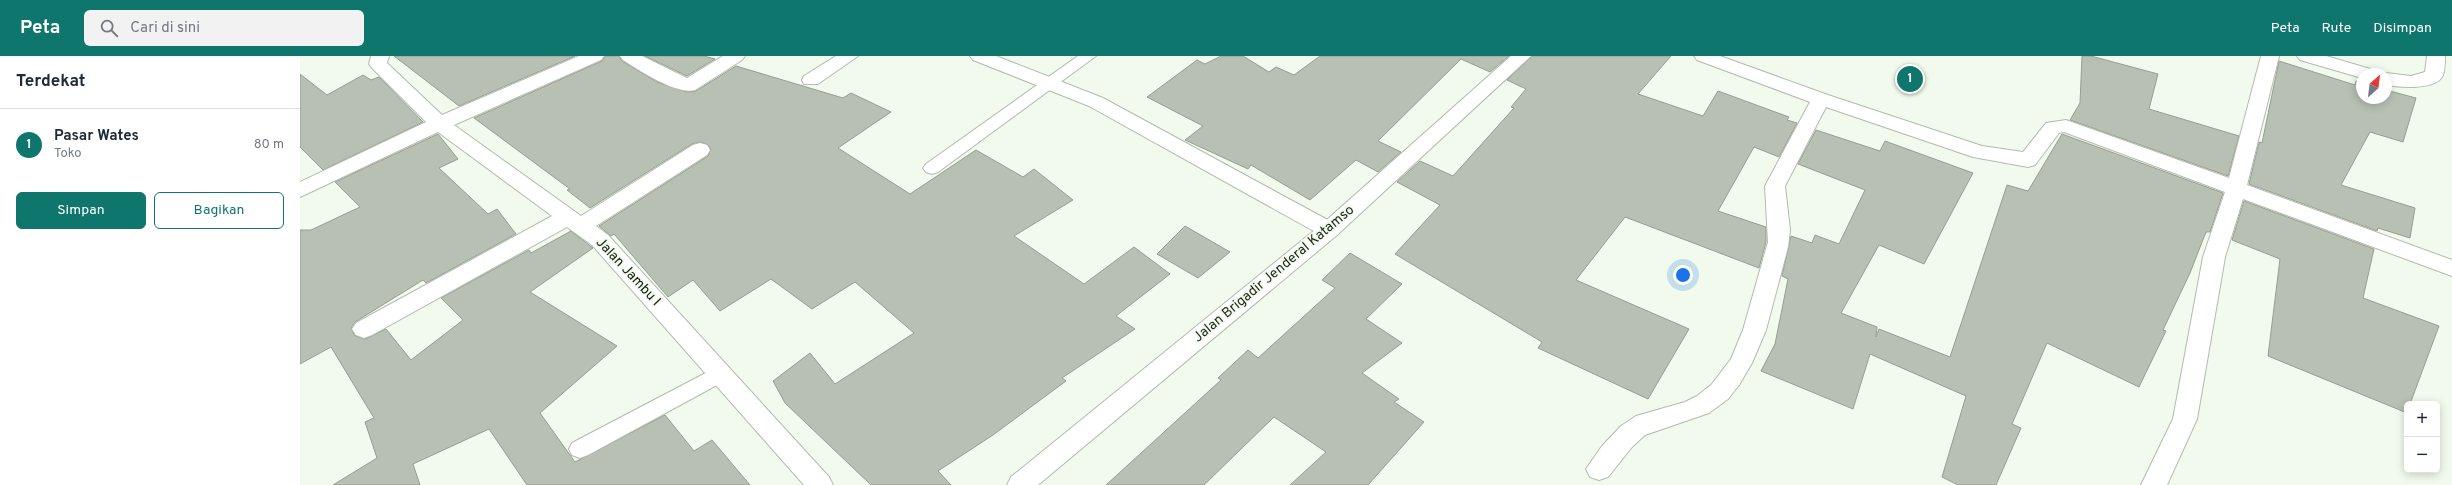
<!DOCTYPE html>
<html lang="id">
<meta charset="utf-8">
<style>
:root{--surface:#fff;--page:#f2f2f3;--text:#1f2937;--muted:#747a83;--line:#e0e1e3;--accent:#0f766e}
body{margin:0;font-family:Overpass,sans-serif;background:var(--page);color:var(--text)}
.controls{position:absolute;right:12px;bottom:12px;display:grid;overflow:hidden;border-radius:6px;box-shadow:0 2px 10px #0003}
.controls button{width:36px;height:36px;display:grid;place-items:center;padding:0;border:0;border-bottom:1px solid var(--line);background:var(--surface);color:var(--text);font:20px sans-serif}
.compass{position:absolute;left:2056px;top:12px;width:36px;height:36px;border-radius:50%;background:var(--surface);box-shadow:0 2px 10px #0003;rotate:28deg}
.you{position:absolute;left:1383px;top:219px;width:14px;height:14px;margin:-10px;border:3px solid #fff;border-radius:50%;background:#1a73e8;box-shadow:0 0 0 6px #1a73e833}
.badge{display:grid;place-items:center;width:26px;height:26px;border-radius:50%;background:var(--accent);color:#fff;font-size:13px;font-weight:700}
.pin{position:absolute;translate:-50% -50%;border:2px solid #fff;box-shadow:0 1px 4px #0006}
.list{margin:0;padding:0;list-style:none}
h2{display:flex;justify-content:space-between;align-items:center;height:52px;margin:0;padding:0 16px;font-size:17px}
h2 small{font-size:13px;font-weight:400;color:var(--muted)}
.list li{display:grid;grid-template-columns:26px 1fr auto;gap:12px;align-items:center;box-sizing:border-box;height:72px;padding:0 16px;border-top:1px solid var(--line)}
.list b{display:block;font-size:15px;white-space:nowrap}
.list p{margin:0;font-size:13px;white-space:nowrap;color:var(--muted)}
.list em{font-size:13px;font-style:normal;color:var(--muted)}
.actions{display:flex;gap:8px;padding:12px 16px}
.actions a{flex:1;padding:9px 0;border:1px solid var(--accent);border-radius:6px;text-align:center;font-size:14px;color:var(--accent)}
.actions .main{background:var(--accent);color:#fff}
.icon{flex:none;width:22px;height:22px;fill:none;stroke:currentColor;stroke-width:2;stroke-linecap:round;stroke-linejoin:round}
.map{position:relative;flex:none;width:2152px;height:429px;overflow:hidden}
header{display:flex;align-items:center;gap:24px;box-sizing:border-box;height:56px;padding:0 20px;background:var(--accent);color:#fff}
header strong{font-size:19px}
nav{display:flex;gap:22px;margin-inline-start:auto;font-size:14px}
.search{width:280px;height:36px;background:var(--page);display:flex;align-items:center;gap:10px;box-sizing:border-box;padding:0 14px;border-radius:6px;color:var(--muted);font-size:15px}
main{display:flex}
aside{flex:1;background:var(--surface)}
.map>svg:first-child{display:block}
</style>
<header>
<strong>Peta</strong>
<div class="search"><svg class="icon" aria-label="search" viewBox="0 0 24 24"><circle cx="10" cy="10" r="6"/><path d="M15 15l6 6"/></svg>Cari di sini</div>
<nav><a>Peta</a><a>Rute</a><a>Disimpan</a></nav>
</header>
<main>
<aside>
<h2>Terdekat<small></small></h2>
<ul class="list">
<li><span class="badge">1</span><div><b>Pasar Wates</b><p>Toko</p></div><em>80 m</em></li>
</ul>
<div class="actions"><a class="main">Simpan</a><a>Bagikan</a></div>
</aside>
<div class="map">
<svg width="2152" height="429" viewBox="0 0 2152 429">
<rect width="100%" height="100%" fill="#f1faec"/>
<g fill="#b7c0b3" stroke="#969e92">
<path d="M 94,0 L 275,0 L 159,50 Z"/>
<path d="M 305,0 L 319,0 L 322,5 L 357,26 L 387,36 L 396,35 L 436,10 L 543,42 L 551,37 L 591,56 L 538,92 L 610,138 L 676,94 L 723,121 L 734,113 L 773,144 L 714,180 L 784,228 L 834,191 L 870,218 L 816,260 L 835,273 L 762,322 L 766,325 L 693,379 L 638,415 L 651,429 L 571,429 L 485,347 L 473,325 L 510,297 L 535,328 L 614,277 L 555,226 L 512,253 L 471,223 L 420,255 L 393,224 L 368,241 L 314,178 L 311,180 L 299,170 L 408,100 L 411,93 L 407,88 L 400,86 L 392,88 L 290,152 L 267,134 L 270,133 L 174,62 L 302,5 Z"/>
<path d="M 345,0 L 404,0 L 415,3 L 387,20 Z"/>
<path d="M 921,0 L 943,0 L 969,16 L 976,11 L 994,19 L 1020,0 L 1209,0 L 1190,16 L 1161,3 L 1078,85 L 1101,96 L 1078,116 L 1056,104 L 1010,144 L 951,109 L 948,113 L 885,84 L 903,70 L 847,41 L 897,4 L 905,8 Z"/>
<path d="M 1232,0 L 1371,0 L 1338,38 L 1403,60 L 1418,35 L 1489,61 L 1487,64 L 1497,67 L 1479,101 L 1454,91 L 1418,155 L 1466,171 L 1466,186 L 1459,212 L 1325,161 L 1276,224 L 1389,273 L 1348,343 L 1238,292 L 1242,286 L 1095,198 L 1140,149 L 1097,126 L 1120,105 L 1153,120 L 1214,52 L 1211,51 L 1226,33 L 1207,24 Z"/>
<path d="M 1782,0 L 1791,0 L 1858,18 L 1849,53 L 1939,80 L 1928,120 L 1770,64 L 1780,47 Z"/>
<path d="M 1979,5 L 2055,29 L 2056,25 L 2062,27 L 2062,42 L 2086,42 L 2086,34 L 2116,42 L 2103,86 L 2070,76 L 2041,129 L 2115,152 L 2110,182 L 2078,172 L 2077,175 L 1949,128 L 1959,86 L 1962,87 Z"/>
<path d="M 0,18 L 27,39 L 63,19 L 71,24 L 79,21 L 123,66 L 23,114 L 0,91 Z"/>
<path d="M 1516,74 L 1580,95 L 1585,85 L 1673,117 L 1624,208 L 1579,189 L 1541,257 L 1577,271 L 1576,281 L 1579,273 L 1650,301 L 1707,129 L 1728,135 L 1762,78 L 1923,137 L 1910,176 L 1906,176 L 1890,217 L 1863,274 L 1866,275 L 1839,331 L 1747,287 L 1712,368 L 1721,372 L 1696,429 L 1658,429 L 1642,421 L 1666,340 L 1570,298 L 1553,353 L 1461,315 L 1475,288 L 1488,223 L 1482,220 L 1491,180 L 1512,187 L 1515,179 L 1539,188 L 1565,134 L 1498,108 Z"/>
<path d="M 138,78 L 158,103 L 139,112 L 188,158 L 197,153 L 216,178 L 126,227 L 123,224 L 55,266 L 51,272 L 55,280 L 65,283 L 86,273 L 111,304 L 163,264 L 141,242 L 229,194 L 231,197 L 271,175 L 293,192 L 230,236 L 317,290 L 240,357 L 275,406 L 365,359 L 394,395 L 412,384 L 450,429 L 227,429 L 189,373 L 113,408 L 120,429 L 33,429 L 77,402 L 65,366 L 74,362 L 31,291 L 0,308 L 0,174 L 11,174 L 60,151 L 35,126 Z"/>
<path d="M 1944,145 L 2074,193 L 2063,242 L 2139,270 L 2110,348 L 2107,348 L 2107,357 L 1968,300 L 1980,203 L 1932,184 Z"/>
<path d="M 885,170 L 930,196 L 898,222 L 857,198 Z"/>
<path d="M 1050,197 L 1102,228 L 1066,263 L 1102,287 L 1062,317 L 1099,343 L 1094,346 L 1124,366 L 1068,429 L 990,429 L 1026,396 L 974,361 L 904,429 L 806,429 L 921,324 L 918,322 L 948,294 L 958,302 L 1035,232 L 1022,224 Z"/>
</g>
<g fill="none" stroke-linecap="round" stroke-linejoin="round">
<defs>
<g id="service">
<path d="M 778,0 L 796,0 L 638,116 L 632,118 L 626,116 L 623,112 L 626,108 Z"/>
<path d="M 421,309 L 428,311 L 431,317 L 428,323 L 288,399 L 280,402 L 272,399 L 269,393 L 272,387 Z"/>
</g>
<g id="minor">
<path d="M 71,0 L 89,0 L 87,7 L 142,59 L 279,0 L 304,0 L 301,4 L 154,69 L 281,160 L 393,89 L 400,87 L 407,89 L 410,94 L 407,99 L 296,170 L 308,179 L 529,421 L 533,429 L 504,429 L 292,189 L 267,171 L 72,279 L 64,282 L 56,279 L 52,273 L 56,267 L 252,160 L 138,76 L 0,141 L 0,126 L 126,66 L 72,12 L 69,8 Z"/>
<path d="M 320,0 L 342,0 L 387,22 L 423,0 L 445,0 L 442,4 L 395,34 C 376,39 339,14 323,4 Z"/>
<path d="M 536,0 L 558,0 L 518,28 L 504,28 L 502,24 L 504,20 Z"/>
<path d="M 670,0 L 696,0 L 803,42 L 1037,169 L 1040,174 L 1037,179 L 1029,182 L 1021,179 L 789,50 L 673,4 Z"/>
<path d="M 1394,0 L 1420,0 L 1528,39 L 1682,90 L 1723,96 L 1746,67 L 1766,64 L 1929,122 L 1961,0 L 1979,0 L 1947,129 L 2152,204 L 2152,220 L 1943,143 L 1925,201 L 1897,363 L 1867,429 L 1841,429 L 1873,363 L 1903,201 L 1925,136 L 1764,76 L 1759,77 L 1735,109 L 1728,111 L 1673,101 L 1526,51 L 1485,130 L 1490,174 L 1488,191 L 1466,274 L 1452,307 L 1439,329 L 1428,343 L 1409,357 L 1345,379 L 1332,391 L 1308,421 L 1299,424 L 1290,421 L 1286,413 L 1302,390 L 1321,370 L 1336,360 L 1385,346 L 1397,340 L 1411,329 L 1431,303 L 1443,274 L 1468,186 L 1465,130 L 1510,46 L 1397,4 Z"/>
<path d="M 1997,0 L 2026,0 L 2074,14 L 2076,18 L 2062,18 L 2062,22 L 2000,4 Z"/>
<path d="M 2127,0 L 2145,0 C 2145,6 2145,14 2143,19 C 2137,35 2098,31 2086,29 L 2086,18 L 2083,18 L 2086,17 L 2111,20 L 2125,16 Z"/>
</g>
<path id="secondary" d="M 1211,0 L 1231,0 L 1037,179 L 738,429 L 707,429 L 711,421 L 1021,169 Z"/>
</defs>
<use href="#service" stroke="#b2bbae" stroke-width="2"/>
<use href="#minor" stroke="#b2bbae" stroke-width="2"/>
<use href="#secondary" stroke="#b2bbae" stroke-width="2"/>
<use href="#service" fill="#fff" fill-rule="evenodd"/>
<use href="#minor" fill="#fff" fill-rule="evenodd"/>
<use href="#secondary" fill="#fff" fill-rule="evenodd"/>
</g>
<g text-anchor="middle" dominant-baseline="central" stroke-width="3.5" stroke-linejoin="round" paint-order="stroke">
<g font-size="14" fill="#1e211c" stroke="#f1faec">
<text transform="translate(328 216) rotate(47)">Jalan Jambu I</text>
<text transform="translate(974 218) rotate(-40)">Jalan Brigadir Jenderal Katamso</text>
</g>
</g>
</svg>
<div class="controls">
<button>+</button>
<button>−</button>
</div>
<svg class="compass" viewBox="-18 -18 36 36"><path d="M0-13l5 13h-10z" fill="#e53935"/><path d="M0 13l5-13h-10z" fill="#747a83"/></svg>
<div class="you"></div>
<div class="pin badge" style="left:1610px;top:23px">1</div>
</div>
</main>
